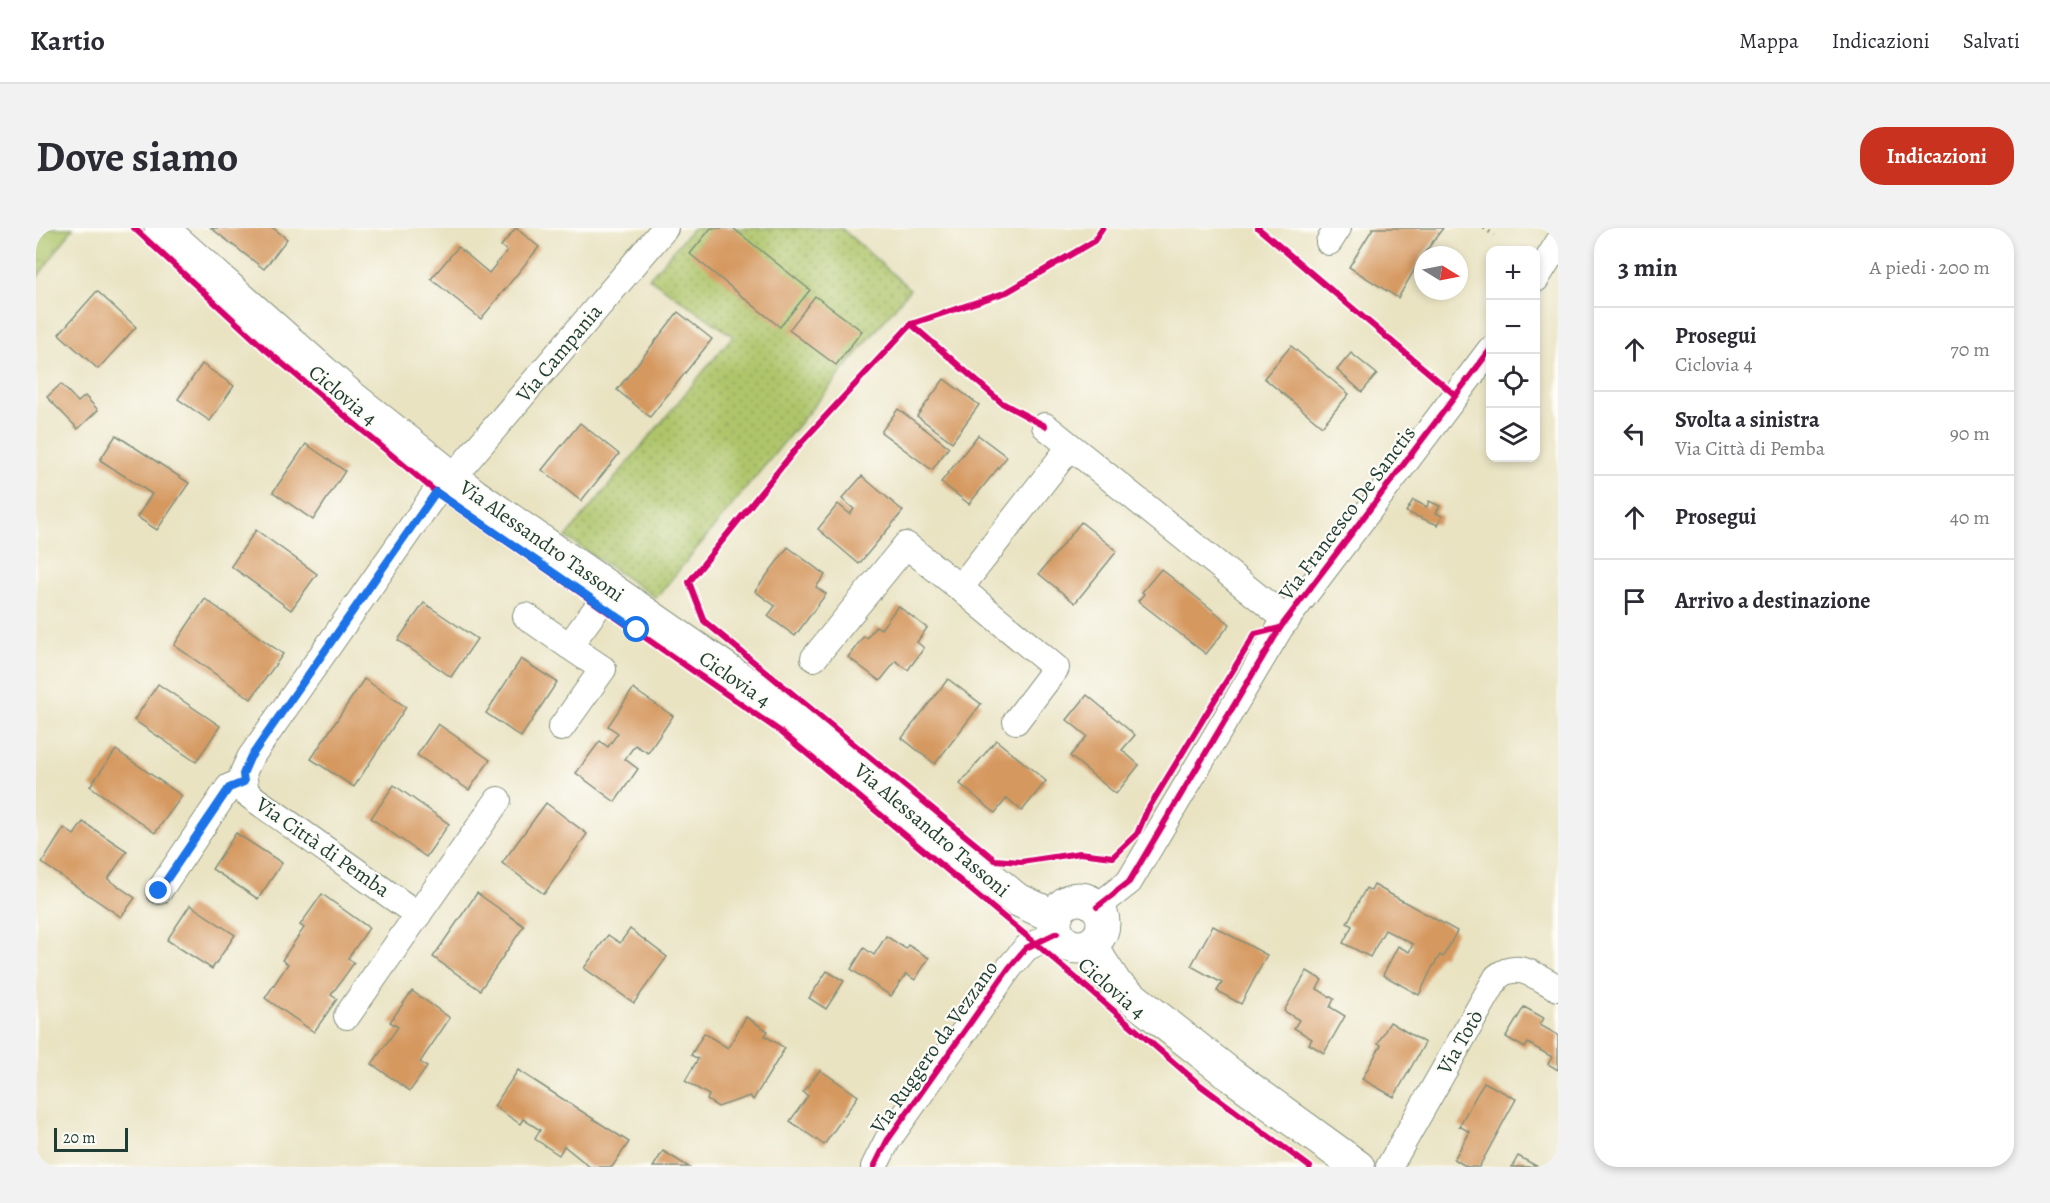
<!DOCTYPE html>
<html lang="it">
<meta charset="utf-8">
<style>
:root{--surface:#fff;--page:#f2f2f3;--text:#2b2b33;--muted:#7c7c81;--line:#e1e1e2;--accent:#c8321e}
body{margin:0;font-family:Alegreya,serif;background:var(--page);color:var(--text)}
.controls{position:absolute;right:18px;top:18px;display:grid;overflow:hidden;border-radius:12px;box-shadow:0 3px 9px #0003}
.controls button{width:54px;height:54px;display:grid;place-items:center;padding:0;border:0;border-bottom:2px solid var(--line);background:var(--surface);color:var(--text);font:30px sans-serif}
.compass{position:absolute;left:1378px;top:18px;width:54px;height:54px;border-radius:50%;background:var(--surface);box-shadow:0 3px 9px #0003;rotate:100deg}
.scale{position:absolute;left:18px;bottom:15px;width:74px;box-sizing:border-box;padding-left:6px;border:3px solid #1f3d34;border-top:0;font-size:16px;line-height:21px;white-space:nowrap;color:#1f3d34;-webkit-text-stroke:4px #fdfcf7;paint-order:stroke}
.stop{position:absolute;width:18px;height:18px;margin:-14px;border:4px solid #1a73e8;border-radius:50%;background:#fff}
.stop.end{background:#1a73e8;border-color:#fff;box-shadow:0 2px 6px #0008}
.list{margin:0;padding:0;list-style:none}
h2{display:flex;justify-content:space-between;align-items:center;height:78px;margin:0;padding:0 24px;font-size:26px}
h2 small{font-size:20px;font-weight:400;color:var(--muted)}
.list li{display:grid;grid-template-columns:39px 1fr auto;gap:18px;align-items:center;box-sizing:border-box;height:84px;padding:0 24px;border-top:2px solid var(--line)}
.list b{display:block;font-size:22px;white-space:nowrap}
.list p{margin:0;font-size:20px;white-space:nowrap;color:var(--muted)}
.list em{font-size:20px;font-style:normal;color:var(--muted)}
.icon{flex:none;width:33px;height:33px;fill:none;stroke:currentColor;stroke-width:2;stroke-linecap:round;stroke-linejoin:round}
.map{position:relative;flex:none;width:1522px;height:939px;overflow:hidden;border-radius:24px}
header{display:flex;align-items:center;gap:36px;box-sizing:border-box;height:84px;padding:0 30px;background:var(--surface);border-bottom:2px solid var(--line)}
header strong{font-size:28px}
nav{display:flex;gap:33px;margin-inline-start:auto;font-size:21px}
.intro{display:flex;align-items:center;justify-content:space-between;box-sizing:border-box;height:144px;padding:0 36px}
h1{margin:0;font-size:42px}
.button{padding:15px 27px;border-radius:24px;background:var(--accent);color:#fff;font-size:21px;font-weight:700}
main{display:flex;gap:36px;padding:0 36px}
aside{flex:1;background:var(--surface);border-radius:24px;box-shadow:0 3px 9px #0003}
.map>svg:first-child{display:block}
</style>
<header>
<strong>Kartio</strong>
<nav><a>Mappa</a><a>Indicazioni</a><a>Salvati</a></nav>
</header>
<div class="intro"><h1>Dove siamo</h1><a class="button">Indicazioni</a></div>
<main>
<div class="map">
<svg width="1522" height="939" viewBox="0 0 1522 939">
<defs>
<pattern id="grass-dots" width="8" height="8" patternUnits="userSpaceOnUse" patternTransform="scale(1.5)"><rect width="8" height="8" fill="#afc56a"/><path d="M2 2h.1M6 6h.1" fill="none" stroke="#8ea158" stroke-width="1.8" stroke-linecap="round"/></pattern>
<pattern id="park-crowns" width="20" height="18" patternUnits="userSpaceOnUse" patternTransform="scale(1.5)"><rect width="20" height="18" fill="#afc56a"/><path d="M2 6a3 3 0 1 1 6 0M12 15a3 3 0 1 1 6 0" fill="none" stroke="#8ea158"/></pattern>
</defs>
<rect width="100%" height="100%" fill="#fdfcf7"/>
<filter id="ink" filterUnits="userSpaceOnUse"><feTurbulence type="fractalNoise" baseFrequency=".0167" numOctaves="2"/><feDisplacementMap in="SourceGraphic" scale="12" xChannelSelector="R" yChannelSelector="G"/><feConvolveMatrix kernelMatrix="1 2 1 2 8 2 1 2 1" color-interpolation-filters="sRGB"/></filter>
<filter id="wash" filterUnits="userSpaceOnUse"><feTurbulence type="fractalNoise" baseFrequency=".008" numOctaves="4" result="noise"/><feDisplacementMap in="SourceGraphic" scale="24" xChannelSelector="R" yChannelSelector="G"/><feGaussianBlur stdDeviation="1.35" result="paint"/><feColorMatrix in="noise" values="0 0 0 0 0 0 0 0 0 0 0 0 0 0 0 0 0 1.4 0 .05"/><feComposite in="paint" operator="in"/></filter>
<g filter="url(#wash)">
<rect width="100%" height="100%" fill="#e9e3c2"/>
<path fill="url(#grass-dots)" stroke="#67814f" stroke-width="1.5" d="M 657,0 L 805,0 L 874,61 L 620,370 L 530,309 L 697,108 L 613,50 Z"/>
<path fill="url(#park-crowns)" stroke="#67814f" stroke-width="1.5" d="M 0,0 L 37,0 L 0,51 Z"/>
<g id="blocks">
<g fill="#d5985e">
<path d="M 175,0 L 237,0 L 251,11 L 228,41 Z"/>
<path d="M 480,0 L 503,19 L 445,91 L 395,51 L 422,19 L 453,45 L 471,23 L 465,18 Z"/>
<path d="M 675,0 L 697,0 L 774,62 L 744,99 L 654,26 Z"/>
<path d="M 1337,0 L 1407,0 L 1387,27 L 1362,70 L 1313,39 Z"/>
<path d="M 61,63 L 100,99 L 62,141 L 23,106 Z"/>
<path d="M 779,68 L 826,103 L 800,137 L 753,102 Z"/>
<path d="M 642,84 L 676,111 L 614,189 L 581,162 Z"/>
<path d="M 1255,118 L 1313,166 L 1286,198 L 1228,150 Z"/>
<path d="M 1315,125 L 1341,146 L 1326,164 L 1301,142 Z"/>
<path d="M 166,136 L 198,158 L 174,193 L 142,171 Z"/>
<path d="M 908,151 L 943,177 L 916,214 L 881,188 Z"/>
<path d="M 25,156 L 42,174 L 49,168 L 62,182 L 42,201 L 11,169 Z"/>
<path d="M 862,181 L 913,219 L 896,242 L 845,204 Z"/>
<path d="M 544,195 L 583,226 L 545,273 L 506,242 Z"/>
<path d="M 80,207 L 153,255 L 121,302 L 101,289 L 116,266 L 64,232 Z"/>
<path d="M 942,207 L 971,229 L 933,276 L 905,254 Z"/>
<path d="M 270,216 L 309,243 L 277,292 L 237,264 Z"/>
<path d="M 826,248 L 867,283 L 823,336 L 782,301 L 802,276 L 814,286 L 818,281 L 806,271 Z"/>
<path d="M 1377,272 L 1391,279 L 1393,273 L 1404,278 L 1400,285 L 1406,288 L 1402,297 L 1370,284 Z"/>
<path d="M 1045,294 L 1081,323 L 1039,375 L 1003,346 Z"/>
<path d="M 220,302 L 281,346 L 255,382 L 195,338 Z"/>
<path d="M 752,319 L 789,347 L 780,359 L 790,366 L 759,408 L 732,388 L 739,378 L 719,363 Z"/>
<path d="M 1125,341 L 1194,396 L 1170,426 L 1102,373 L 1108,366 L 1106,364 Z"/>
<path d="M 169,371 L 247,426 L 215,471 L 138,417 Z"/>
<path d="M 388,375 L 441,411 L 415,449 L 362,412 Z"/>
<path d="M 862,378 L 891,400 L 881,414 L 888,420 L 872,442 L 860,433 L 844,453 L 812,429 L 828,408 L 831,410 L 840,398 L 845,401 Z"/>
<path d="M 485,431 L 521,454 L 485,509 L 450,485 Z"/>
<path d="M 328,451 L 370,479 L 318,559 L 275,531 Z"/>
<path d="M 912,451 L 945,476 L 899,536 L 866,510 Z"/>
<path d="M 122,456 L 184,498 L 160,534 L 98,492 Z"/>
<path d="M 597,461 L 637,488 L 612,525 L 599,517 L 589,531 L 602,541 L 579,574 L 540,545 L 564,513 L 572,519 L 582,505 L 572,498 Z"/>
<path d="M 1051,467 L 1099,507 L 1086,522 L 1103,537 L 1080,566 L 1034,528 L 1051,508 L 1031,492 Z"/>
<path d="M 402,496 L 454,532 L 433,562 L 381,527 Z"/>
<path d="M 960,512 L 1010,553 L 986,583 L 971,570 L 959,585 L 924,556 Z"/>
<path d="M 80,522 L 146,568 L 119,605 L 54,558 Z"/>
<path d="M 358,557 L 413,596 L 390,629 L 335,590 Z"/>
<path d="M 510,575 L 551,606 L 508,666 L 466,635 Z"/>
<path d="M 47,594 L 91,623 L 72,651 L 99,670 L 85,689 L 6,635 L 28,600 L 38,607 Z"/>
<path d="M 200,605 L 246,635 L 222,671 L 176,641 Z"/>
<path d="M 1338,657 L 1421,703 L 1407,729 L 1404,727 L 1396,740 L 1383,767 L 1347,747 L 1362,718 L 1373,724 L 1377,716 L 1349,702 L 1334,729 L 1307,715 L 1316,698 L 1311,695 L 1330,660 L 1335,663 Z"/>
<path d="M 441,665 L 488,698 L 444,762 L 397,729 Z"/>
<path d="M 286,666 L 333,700 L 312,730 L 318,735 L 295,767 L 301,771 L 278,804 L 229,770 L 252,736 L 246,732 L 268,700 L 264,697 Z"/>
<path d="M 154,677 L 199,707 L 176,741 L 131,712 Z"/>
<path d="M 1177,698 L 1231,727 L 1205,776 L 1181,763 L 1186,755 L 1155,738 Z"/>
<path d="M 594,701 L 631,729 L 598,775 L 548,740 L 572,707 L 584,715 Z"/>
<path d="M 850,708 L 870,721 L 872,717 L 893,730 L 879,752 L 870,746 L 855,768 L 815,741 L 828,720 L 838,727 Z"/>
<path d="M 791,743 L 808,753 L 790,781 L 773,770 Z"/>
<path d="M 1271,743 L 1286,752 L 1281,761 L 1298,771 L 1294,779 L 1309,788 L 1288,825 L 1273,816 L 1276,811 L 1258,800 L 1263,792 L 1248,783 Z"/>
<path d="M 376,763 L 414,790 L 384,834 L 391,839 L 374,863 L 336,836 L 362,799 L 354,794 Z"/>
<path d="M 1488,779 L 1508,790 L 1504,797 L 1522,807 L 1522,842 L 1512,836 L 1516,829 L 1492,815 L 1489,820 L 1470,809 Z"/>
<path d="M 710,789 L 732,803 L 729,808 L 749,820 L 717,872 L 714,868 L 682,879 L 671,872 L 673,867 L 649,853 L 662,831 L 655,827 L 668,805 L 692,820 Z"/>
<path d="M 1354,794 L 1389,815 L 1358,869 L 1326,851 L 1345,817 L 1342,815 Z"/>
<path d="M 482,842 L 593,914 L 576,939 L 554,939 L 528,918 L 523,927 L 499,911 L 504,902 L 487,891 L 484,896 L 458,878 Z"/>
<path d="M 784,842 L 822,868 L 788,917 L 754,893 L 772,868 L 767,864 Z"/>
<path d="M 1448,854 L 1480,871 L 1443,939 L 1431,939 L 1418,931 L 1434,904 L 1423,898 Z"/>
<path d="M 627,923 L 653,939 L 617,939 Z"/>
<path d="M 1482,928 L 1502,939 L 1476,939 Z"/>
</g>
</g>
</g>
<g filter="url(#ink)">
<use href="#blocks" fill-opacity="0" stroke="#84907b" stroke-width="1.5"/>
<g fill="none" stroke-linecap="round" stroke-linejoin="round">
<defs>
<g id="street">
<path d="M 1293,14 L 1302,0"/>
<path d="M 1500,51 L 1522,15"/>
<path d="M 1009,198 L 1251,392"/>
<path d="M 490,388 L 533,418"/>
<path d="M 778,430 L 870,317 L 924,360"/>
<path d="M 980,493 L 1020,440 L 924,360 L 1034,219"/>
<path d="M 525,500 L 567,441 L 533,418 L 574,362"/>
<path d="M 123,663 L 193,559 L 208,553"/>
<path d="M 1061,679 L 1093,654 L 1244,400 L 1454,122"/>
<path d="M 382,687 L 210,565 L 207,545 L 214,530 L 400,264 L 416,250 L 629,0"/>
<path d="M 311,788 L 462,572"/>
<path d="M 838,939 L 851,913 L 973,740 L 990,720 L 1021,705"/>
<path d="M 1353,939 L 1461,749 C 1482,732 1501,749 1522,760"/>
</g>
<g id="secondary">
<path d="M 125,0 L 315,169 L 438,267 L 723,464 L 780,507 L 980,671 L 1019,689"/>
<circle cx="1043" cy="695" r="24"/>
<path d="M 1054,717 L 1080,757 L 1195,847 L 1322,939"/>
</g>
</defs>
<use href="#street" stroke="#84907b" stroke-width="28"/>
<use href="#secondary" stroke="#84907b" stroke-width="35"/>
<path stroke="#84907b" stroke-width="4" stroke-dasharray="1.5 4.5" stroke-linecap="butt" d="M 1448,0 L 1458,7"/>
<use href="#street" stroke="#fff" stroke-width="26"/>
<use href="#secondary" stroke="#fff" stroke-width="33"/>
<defs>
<g id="cycleway">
<path d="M 98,0 L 229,121 L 400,264 L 745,504 L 998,714 L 1164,857 L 1274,939"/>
<path d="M 1067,0 L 1058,13 L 971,64 L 875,96 L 764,216 L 653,354 L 668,393 L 959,632 L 985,634 L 1044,625 L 1077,629 L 1101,606 L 1111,583 L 1219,406 L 1244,400"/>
<path d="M 1222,0 L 1419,167"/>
<path d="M 875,96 L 966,175 L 1009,198"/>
<path d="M 1061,679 L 1093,654 L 1244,400 L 1454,122"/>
<path d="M 838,939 L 851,913 L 973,740 L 990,720 L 1021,705"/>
</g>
</defs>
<use href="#cycleway" stroke="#fdfcf7" stroke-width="10"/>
<use href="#cycleway" stroke="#d6006c" stroke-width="6"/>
</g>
</g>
<g fill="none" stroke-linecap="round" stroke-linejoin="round" filter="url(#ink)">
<path stroke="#1a73e8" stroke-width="8" d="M 123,663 L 193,560 L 208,554 L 207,546 L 214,530 L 400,264 L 601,402"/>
</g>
<g text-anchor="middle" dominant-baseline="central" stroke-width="4.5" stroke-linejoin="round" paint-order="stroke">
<g font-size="21" fill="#1f3d34" stroke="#fdfcf7">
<text transform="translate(523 125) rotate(-50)">Via Campania</text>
<text transform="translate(307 167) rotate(40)">Ciclovia 4</text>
<text transform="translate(1311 285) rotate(-53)">Via Francesco De Sanctis</text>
<text transform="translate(506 313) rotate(35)">Via Alessandro Tassoni</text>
<text transform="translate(699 451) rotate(35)">Ciclovia 4</text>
<text transform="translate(896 602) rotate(40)">Via Alessandro Tassoni</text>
<text transform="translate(287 619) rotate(35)">Via Città di Pemba</text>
<text transform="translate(1076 760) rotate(41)">Ciclovia 4</text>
<text transform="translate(1424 814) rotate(-60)">Via Totò</text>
<text transform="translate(898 819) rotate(-55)">Via Ruggero da Vezzano</text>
</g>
</g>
</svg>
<div class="controls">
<button>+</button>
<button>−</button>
<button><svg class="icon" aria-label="locate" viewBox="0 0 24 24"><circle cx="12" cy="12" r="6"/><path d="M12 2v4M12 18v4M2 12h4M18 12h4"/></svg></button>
<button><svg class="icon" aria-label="layers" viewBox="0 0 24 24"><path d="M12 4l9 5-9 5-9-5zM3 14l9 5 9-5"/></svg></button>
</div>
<svg class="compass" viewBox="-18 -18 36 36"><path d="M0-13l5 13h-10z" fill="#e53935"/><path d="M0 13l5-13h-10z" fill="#7c7c81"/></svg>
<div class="scale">20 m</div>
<div class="stop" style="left:601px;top:402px"></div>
<div class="stop end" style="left:123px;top:663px"></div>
</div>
<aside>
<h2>3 min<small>A piedi · 200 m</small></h2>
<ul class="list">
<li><svg class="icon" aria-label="ahead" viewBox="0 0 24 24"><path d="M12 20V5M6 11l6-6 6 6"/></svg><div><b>Prosegui</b><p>Ciclovia 4</p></div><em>70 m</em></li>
<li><svg class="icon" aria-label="left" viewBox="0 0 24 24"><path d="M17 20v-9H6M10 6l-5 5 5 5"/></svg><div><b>Svolta a sinistra</b><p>Via Città di Pemba</p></div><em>90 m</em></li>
<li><svg class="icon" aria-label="ahead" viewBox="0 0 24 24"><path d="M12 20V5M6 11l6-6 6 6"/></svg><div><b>Prosegui</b></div><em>40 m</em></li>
<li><svg class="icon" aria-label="arrive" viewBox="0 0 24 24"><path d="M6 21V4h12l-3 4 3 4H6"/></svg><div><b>Arrivo a destinazione</b></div></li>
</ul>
</aside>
</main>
